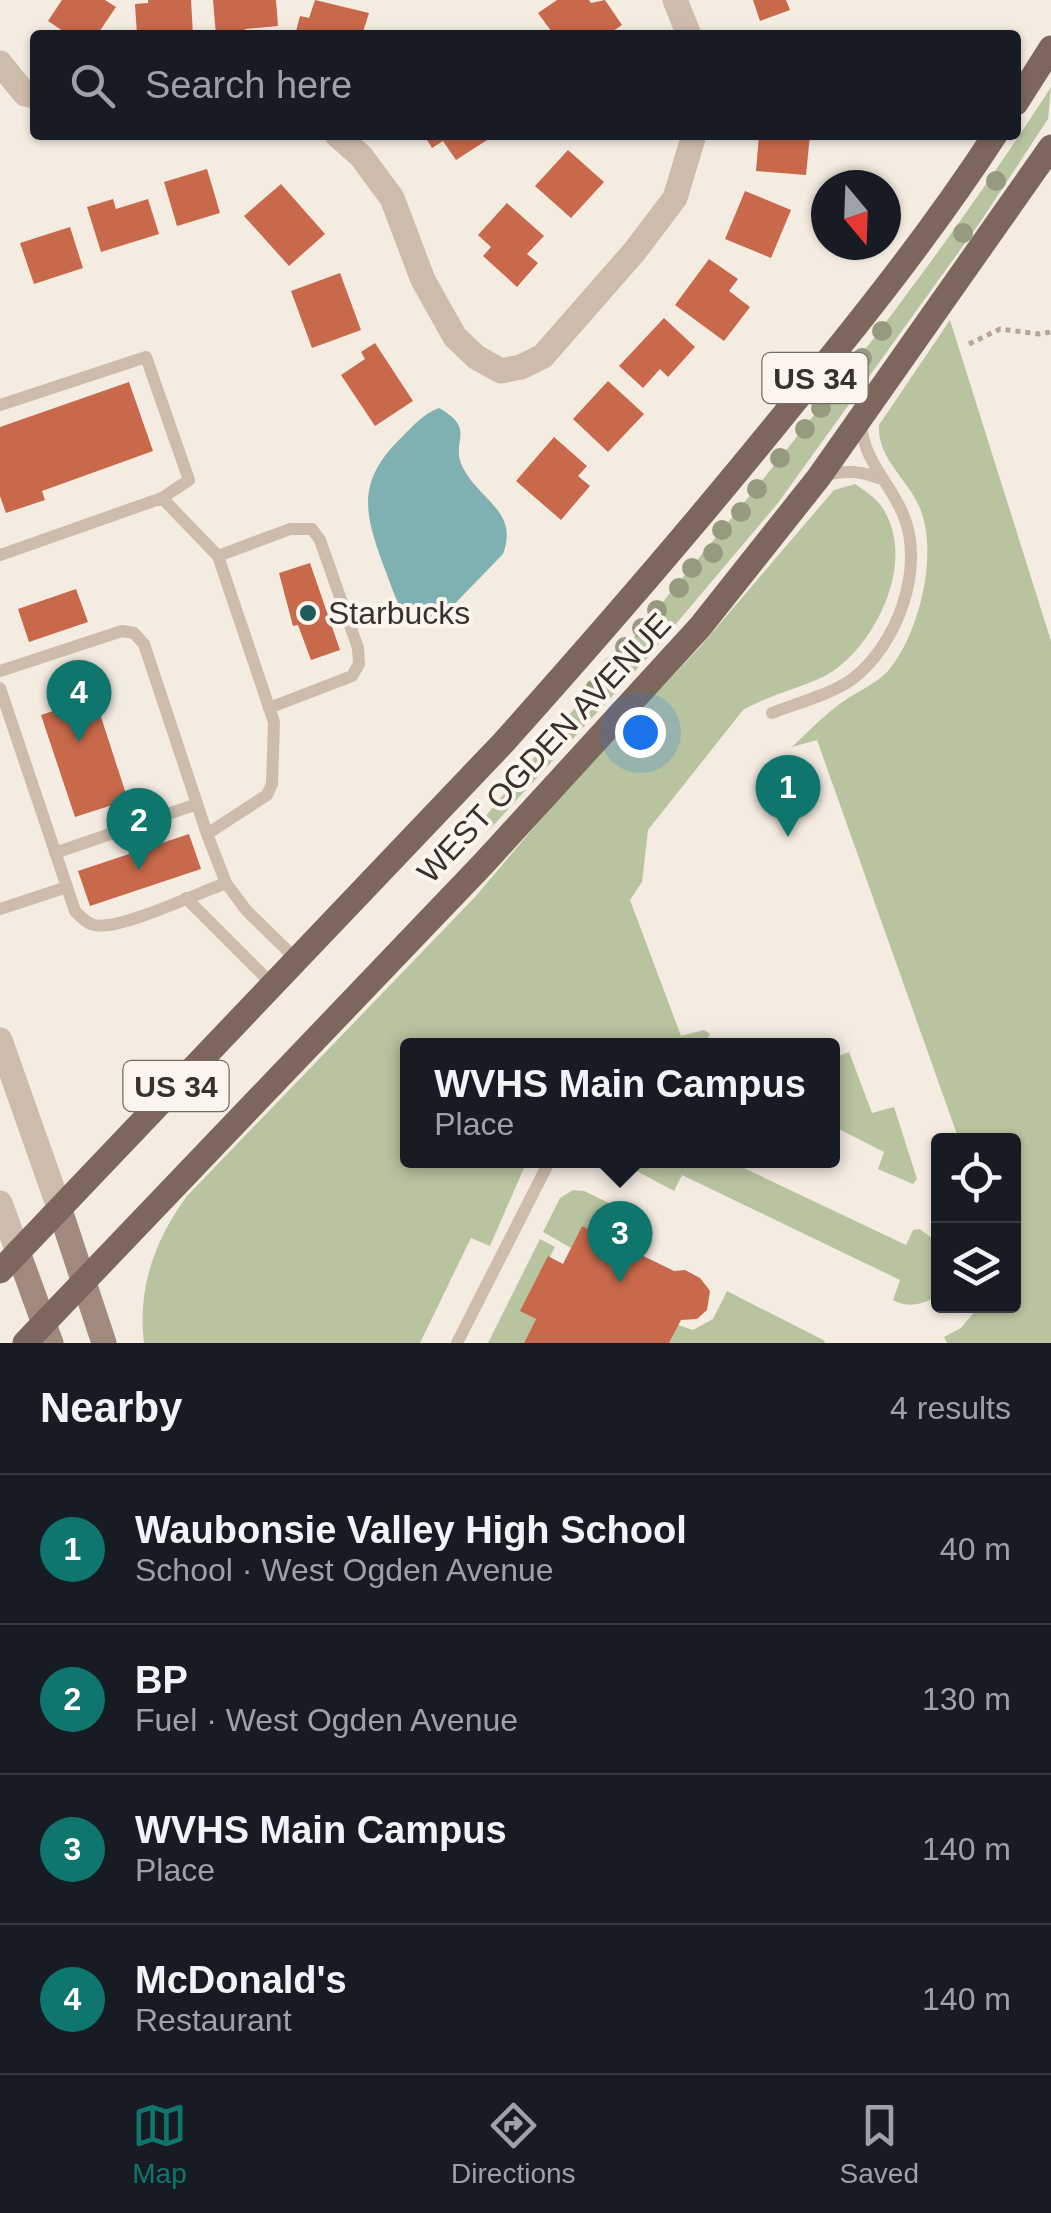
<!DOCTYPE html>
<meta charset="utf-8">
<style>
:root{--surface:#171b24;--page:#242831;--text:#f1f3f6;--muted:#9ea1a6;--line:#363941;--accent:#0f766e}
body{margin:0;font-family:Arial,sans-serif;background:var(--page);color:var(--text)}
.controls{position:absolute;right:30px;bottom:30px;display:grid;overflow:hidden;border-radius:10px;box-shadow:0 2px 8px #0004}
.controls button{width:90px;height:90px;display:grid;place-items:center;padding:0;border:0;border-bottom:2px solid var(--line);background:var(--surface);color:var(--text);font:50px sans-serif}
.compass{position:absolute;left:811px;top:170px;width:90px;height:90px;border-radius:50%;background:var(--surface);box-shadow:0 2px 8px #0004;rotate:161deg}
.you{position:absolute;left:640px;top:732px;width:35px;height:35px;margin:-25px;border:8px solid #fff;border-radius:50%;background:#1a73e8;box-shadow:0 0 0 15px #1a73e833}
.badge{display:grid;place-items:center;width:65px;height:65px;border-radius:50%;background:var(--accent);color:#fff;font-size:32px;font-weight:700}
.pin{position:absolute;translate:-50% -82px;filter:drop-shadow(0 2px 5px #0008)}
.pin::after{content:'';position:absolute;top:52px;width:35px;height:30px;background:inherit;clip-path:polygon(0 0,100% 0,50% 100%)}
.popup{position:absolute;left:400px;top:1038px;width:440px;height:130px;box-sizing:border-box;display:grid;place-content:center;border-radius:10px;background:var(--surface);filter:drop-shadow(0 2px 8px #0005);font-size:32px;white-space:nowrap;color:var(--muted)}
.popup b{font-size:38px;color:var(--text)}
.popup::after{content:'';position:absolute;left:50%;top:100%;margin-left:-20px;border:20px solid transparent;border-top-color:var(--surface)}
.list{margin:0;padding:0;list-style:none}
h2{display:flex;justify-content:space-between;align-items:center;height:130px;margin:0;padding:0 40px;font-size:42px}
h2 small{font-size:32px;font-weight:400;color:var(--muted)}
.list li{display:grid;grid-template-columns:65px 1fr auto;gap:30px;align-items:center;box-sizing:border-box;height:150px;padding:0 40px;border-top:2px solid var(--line)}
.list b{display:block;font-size:38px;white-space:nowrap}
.list p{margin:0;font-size:32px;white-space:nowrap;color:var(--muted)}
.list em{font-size:32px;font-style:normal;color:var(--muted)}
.icon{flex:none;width:55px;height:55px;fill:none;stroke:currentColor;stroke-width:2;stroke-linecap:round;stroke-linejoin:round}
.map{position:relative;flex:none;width:1051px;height:1343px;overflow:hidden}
.search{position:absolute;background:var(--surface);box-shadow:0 2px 8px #0004;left:30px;right:30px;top:30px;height:110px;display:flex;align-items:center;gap:25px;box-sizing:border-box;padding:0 35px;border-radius:10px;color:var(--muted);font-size:38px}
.sheet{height:730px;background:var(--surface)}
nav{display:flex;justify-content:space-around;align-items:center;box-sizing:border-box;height:140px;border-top:2px solid var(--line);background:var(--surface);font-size:28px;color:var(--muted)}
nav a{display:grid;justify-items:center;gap:5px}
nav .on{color:var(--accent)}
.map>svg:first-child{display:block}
</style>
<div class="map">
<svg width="1051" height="1343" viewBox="0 0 1051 1343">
<rect width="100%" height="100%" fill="#f4ebe1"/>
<g fill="#b8c4a0">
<path d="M 1051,87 L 1048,119 L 981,221 L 778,503 L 648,657 L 489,830 L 481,822 C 677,582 883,348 1051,87 Z"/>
<path d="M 950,320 L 1051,641 L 1051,1343 L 947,1343 L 944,1337 L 961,1328 L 979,1306 L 1014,1306 L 1014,1140 L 959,1140 L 817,740 L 792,747 C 808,732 825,714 844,701 C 858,691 876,684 888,671 C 919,635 938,556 921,511 C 909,479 877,460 879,425 Z"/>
<path d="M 855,484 C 862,489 873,496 879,503 C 918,553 881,636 836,669 C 815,685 771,693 743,710 L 648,830 L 642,882 L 630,900 L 681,1036 L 704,1030 L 710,1034 L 706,1041 L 694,1046 L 408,1046 L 408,1160 L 527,1161 L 490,1246 L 471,1238 L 420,1343 L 144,1343 C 137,1289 155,1239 187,1196 L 475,897 L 576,778 L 699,648 L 834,490 Z"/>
<path d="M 849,1052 L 872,1113 L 894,1107 L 917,1179 L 913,1184 L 878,1169 L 884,1152 L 833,1126 L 833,1058 Z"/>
<path d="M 618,1161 L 729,1161 L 906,1245 L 913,1230 L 920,1229 L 938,1243 L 938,1296 C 922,1304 910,1309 893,1300 L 900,1280 L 682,1175 L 674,1191 Z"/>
<path d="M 573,1190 L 584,1191 L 628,1212 L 625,1228 L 639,1237 L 632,1251 L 582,1226 L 571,1248 L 543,1232 L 560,1198 Z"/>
<path d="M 540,1239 L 555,1247 L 521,1311 L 536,1319 L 524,1343 L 488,1343 Z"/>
<path d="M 727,1291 L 825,1341 L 824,1343 L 669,1343 L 678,1325 L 693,1330 L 713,1319 Z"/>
</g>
<path fill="#7fb0b2" d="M 439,408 C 478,430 449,441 463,468 C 480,501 519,511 503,554 L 439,620 L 428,626 L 417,626 C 399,613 394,593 386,572 C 365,516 354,483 402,437 C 413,426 423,414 439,408 Z"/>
<g fill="#c8694b">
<path d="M 62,0 L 105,0 L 116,7 L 97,35 L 69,35 L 48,21 Z"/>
<path d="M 148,0 L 191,0 L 193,35 L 137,35 L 135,4 L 148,3 Z"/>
<path d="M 213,0 L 276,0 L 278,26 L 245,29 L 245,35 L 216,35 Z"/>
<path d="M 315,0 L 369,13 L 362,35 L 295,35 L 300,16 L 309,18 Z"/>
<path d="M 557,0 L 589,0 L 591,3 L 605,0 L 622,25 L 607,35 L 554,35 L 538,13 Z"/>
<path d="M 753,0 L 786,0 L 790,10 L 760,21 Z"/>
<path d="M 424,135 L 495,135 L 456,160 L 443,141 L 432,148 Z"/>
<path d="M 759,135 L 810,135 L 806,175 L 756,171 Z"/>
<path d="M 568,150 L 604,182 L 571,218 L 535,186 Z"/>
<path d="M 207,169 L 220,213 L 177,226 L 164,182 Z"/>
<path d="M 281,184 L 325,234 L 289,266 L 244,216 Z"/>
<path d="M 745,191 L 791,210 L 771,258 L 725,239 Z"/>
<path d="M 113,199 L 116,209 L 148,199 L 159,234 L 101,252 L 87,207 Z"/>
<path d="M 507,203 L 544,236 L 527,254 L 538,263 L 517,287 L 483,256 L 491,247 L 478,235 Z"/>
<path d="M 70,227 L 83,268 L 34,284 L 20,243 Z"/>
<path d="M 709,259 L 738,279 L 729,291 L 750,307 L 724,341 L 675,305 Z"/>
<path d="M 340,273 L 361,330 L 312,348 L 291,291 Z"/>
<path d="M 664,318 L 695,347 L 668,377 L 660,369 L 643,388 L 619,366 Z"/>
<path d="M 375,343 L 413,401 L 375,426 L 341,375 L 365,359 L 361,352 Z"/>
<path d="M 608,381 L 644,414 L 608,452 L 573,419 Z"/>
<path d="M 129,382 L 153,451 L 42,491 L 45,500 L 6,513 L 0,496 L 0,427 Z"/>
<path d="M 554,437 L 587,466 L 578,476 L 590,486 L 561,520 L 516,481 Z"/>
<path d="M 310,563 L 340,650 L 311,660 L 298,625 L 293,626 L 279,573 Z"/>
<path d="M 76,589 L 88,622 L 29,642 L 18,609 Z"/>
<path d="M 90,699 L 95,716 L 100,714 L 128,800 L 75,817 L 41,715 Z"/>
<path d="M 189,834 L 201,869 L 90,906 L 78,871 Z"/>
<path d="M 582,1226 L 674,1271 L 685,1270 L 700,1278 L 710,1291 L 707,1310 L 697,1319 L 681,1320 L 669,1343 L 524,1343 L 536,1319 L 520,1311 L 548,1256 L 563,1264 Z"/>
</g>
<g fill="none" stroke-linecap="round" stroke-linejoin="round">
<path stroke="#b9a596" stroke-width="5" stroke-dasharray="5 5" stroke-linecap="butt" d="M 969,344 L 1000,329 L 1039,334 L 1051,332"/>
<g stroke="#cdbbac" stroke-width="12">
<path d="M 0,405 L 146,357 L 189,480 L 162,498"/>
<path d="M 825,475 C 845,470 860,471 879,478"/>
<path d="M 0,555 L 162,498 L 218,556 L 274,722 L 272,784 L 267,795 L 207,834 L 226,883 C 198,893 119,931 94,925 C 86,923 81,917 75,911 L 0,688"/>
<path d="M 218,556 L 290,529 L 312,529 L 320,540 L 358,648 L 359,664 L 352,676 L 269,708"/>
<path d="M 0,671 L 122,631 L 134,633 L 144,644 L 207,834"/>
<path d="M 772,713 C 797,703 829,695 851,680 C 897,646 926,568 903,514 C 889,481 864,462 861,424"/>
<path d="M 55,853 L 197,804"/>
<path d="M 226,883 L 246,910 L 295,958"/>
<path d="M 186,898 L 272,984"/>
<path d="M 0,909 L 67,887"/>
<path d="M 457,1343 L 550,1160"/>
</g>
<g stroke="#cdbbac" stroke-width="25">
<path d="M 675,0 L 689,35"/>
<path d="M 0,63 L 25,94 L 35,96"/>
<path d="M 337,135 L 361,156 L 392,198 L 423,280 L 455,337 L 476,357 L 501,371 L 521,367 L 543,356 L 634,252 L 675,198 L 694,135"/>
</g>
<g stroke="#cdbbac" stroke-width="25">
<path d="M 0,1040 L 60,1210"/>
<path d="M 0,1203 L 18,1252"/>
</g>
<g stroke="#a18a7d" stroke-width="25">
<path d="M 60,1210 L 104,1343"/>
<path d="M 18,1252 L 51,1343"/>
</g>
<g stroke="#7d675c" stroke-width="25">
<path d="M 1016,103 L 1051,48"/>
<path d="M 0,1271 L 503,743 C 606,628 707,511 804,390 C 871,308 937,224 995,135"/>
<path d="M 25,1343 L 484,863 L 700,627 L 819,477 L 1051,147"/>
</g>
</g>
<g fill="#969b7f">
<circle cx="996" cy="181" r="10"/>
<circle cx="963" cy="233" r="10"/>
<circle cx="882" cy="331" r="10"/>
<circle cx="862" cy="358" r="10"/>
<circle cx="843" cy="383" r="10"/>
<circle cx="821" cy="408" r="10"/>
<circle cx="805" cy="429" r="10"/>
<circle cx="780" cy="458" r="10"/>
<circle cx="757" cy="489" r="10"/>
<circle cx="741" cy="512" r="10"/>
<circle cx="722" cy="530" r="10"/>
<circle cx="713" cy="553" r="10"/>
<circle cx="692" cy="568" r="10"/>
<circle cx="679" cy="588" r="10"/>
<circle cx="657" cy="610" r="10"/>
<circle cx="642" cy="628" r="10"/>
<circle cx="625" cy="647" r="10"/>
<circle cx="613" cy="666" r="10"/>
<circle cx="595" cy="689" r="10"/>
</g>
<circle fill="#1f5a5e" stroke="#fbf5ee" stroke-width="4" cx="308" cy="613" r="10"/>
<g text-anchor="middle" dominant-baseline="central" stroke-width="8" stroke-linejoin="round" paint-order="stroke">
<g fill="#fbf5ee" stroke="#756b66" stroke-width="2.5">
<rect x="762.5" y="353" width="105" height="50" rx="8"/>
<rect x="123.5" y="1061" width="105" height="50" rx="8"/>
</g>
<g font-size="30" font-weight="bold" fill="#3b302b">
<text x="815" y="378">US 34</text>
<text x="176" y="1086">US 34</text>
</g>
<g font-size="32" fill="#3b302b" stroke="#fbf5ee" text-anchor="start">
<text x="328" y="613">Starbucks</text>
</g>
<g font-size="32" fill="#3b302b" stroke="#fbf5ee">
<text transform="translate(544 748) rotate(-47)">WEST OGDEN AVENUE</text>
</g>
</g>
</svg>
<div class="controls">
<button><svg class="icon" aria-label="locate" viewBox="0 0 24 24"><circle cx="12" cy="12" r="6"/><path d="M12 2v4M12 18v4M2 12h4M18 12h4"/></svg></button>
<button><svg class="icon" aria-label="layers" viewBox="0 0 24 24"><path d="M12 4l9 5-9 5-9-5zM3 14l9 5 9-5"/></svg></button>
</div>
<svg class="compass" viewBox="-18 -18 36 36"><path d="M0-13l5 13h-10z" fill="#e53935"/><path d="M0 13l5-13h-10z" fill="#9ea1a6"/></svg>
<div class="you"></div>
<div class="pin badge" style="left:788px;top:837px">1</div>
<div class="pin badge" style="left:139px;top:870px">2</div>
<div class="pin badge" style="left:620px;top:1283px">3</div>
<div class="popup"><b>WVHS Main Campus</b>Place</div>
<div class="pin badge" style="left:79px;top:742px">4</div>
<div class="search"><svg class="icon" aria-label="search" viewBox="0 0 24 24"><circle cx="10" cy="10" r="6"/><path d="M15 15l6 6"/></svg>Search here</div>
</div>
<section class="sheet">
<h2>Nearby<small>4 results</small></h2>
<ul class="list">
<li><span class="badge">1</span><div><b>Waubonsie Valley High School</b><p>School · West Ogden Avenue</p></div><em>40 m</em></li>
<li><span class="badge">2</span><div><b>BP</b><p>Fuel · West Ogden Avenue</p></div><em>130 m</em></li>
<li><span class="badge">3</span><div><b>WVHS Main Campus</b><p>Place</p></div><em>140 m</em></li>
<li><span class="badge">4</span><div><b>McDonald's</b><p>Restaurant</p></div><em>140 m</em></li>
</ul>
</section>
<nav>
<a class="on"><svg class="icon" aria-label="map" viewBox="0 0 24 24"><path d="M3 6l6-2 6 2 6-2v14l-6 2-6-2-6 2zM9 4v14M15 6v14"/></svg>Map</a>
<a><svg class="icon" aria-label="directions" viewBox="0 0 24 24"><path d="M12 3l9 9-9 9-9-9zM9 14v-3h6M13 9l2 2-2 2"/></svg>Directions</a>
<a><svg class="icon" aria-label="saved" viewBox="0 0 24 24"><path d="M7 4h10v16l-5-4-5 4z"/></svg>Saved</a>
</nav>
